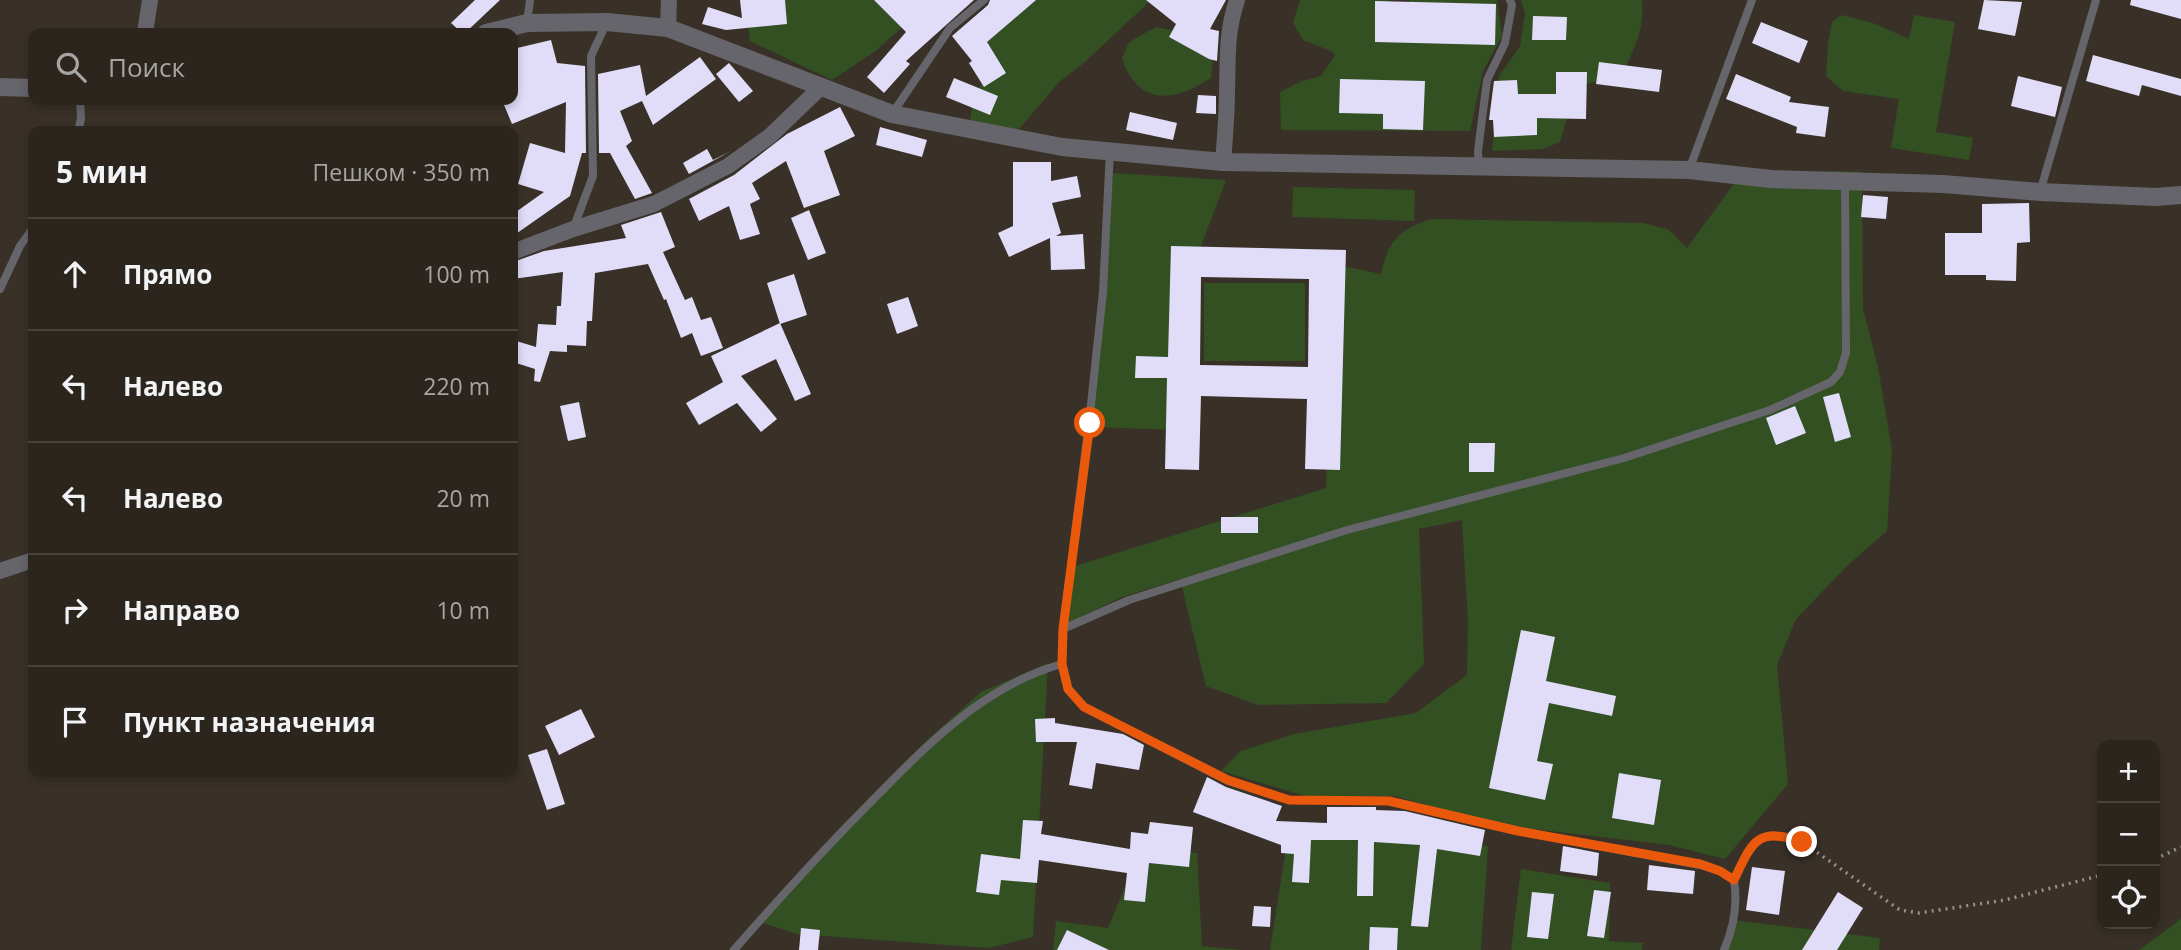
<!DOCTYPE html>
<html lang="ru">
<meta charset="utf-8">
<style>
:root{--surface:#2b251e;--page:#332d27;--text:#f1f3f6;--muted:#a6a5a4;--line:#47423c}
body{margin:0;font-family:"Open Sans",sans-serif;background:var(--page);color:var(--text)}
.controls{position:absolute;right:21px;bottom:21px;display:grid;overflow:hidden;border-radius:14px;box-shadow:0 4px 10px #0003}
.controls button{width:63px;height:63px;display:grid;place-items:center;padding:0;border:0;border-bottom:2px solid var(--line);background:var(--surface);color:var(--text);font:35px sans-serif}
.stop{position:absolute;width:21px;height:21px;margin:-16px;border:5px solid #ea580c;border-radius:50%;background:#fff}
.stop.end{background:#ea580c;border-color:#fff;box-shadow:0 2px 7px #0008}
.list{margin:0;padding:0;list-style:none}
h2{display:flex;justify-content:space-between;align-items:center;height:91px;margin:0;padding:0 28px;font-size:30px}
h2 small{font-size:23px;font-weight:400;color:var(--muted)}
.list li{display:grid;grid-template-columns:46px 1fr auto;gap:21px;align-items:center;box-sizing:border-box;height:112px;padding:0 28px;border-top:2px solid var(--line)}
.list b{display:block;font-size:26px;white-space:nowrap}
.list em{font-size:23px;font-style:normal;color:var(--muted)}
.icon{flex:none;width:38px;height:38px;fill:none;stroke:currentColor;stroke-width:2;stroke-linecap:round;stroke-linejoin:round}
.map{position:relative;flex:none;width:2181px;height:950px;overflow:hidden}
.search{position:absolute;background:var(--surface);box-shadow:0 4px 10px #0003;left:28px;top:28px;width:490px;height:77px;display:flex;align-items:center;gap:18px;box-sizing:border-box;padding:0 24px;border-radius:14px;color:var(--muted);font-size:26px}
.panel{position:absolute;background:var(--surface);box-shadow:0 4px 10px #0003;left:28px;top:126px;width:490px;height:651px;border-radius:14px}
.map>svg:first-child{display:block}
</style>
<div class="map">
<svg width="2181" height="950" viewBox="0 0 2181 950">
<rect width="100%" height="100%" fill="#393128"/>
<g fill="#325022">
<path d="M 744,0 L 893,0 L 910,20 L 877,50 L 832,80 L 750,41 Z"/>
<path d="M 1020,0 L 1151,0 L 1085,62 L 1059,82 L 1015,134 L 970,120 L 974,97 L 989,70 L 970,39 Z"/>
<path d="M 1300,0 L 1387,0 L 1404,11 L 1410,0 L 1497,0 L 1502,36 L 1483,71 L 1470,131 L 1281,130 L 1280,92 L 1302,81 L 1321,76 L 1335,55 L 1331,51 L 1303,40 L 1293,23 Z"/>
<path d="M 1521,0 L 1642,0 C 1645,28 1634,51 1621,75 L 1576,87 L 1560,142 L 1543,149 L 1492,151 L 1499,76 L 1520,46 L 1525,13 Z"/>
<path d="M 1842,15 L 1876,24 L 1909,39 L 1914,15 L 1955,22 L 1936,132 L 1973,138 L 1969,160 L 1891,148 L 1899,99 L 1843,91 L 1826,76 L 1828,43 L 1832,22 Z"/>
<path d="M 1156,27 L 1188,34 L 1214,45 L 1211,78 C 1174,102 1138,107 1122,58 L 1129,42 Z"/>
<path d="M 1837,171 L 1862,172 L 1863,309 L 1878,367 L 1892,450 L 1887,531 L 1848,565 L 1796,619 L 1777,665 L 1788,784 L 1725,859 L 1669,845 L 1498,825 L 1395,796 L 1305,796 L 1221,771 L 1241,751 L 1294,734 L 1416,713 L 1467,675 L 1468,621 L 1462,520 L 1419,529 L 1424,664 L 1386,703 L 1258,705 L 1206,686 L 1180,579 L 1122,597 L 1068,623 L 1075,566 L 1326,488 L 1332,264 L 1381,274 C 1388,241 1399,229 1432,219 L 1644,223 L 1669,230 L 1687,248 L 1738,178 Z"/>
<path d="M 1113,173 L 1226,180 L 1196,259 L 1181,430 L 1092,427 Z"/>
<path d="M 1293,187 L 1415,190 L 1414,221 L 1292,217 Z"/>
<rect x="1204" y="283" width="101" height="78"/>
<path d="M 1048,663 L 1033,937 L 988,948 L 797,934 L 757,921 L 821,848 L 925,742 L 981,692 Z"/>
<path d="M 1343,823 L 1488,846 L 1481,950 L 1270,950 L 1287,842 Z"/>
<path d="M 1141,848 L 1197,853 L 1202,946 L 1242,950 L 1053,950 L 1056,921 L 1108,928 Z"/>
<path d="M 1521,869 L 1610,883 L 1609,941 L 1643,943 L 1642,950 L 1511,950 Z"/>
<path d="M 2181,919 L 2181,950 L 2139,950 Z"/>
<path d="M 1733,920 L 1880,938 L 1879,950 L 1720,950 Z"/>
</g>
<g fill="#e1dcf8" fill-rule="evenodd">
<path d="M 475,0 L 500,0 L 465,33 L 462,33 L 451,23 Z"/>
<path d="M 740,0 L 785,0 L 787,24 L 726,30 L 702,24 L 708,7 L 742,18 Z"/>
<path d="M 874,0 L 974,0 L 906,61 L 910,64 L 884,93 L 867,77 L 906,32 Z"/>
<path d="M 990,0 L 1036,0 L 987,42 L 1006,73 L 984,87 L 969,63 L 972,61 L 952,36 L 988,5 Z"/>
<path d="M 1146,0 L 1226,0 L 1210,29 L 1219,31 L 1217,61 L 1209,59 L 1169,37 L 1176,24 Z"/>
<path d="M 1984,0 L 2022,2 L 2015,36 L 1978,29 Z"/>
<path d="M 2131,0 L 2181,0 L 2181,19 L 2130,5 Z"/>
<path d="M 1375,1 L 1496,4 L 1495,45 L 1375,42 Z"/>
<path d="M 1533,16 L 1567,17 L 1566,40 L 1532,40 Z"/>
<path d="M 1761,22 L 1808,41 L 1799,63 L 1752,43 Z"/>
<path d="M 551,40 L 557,63 L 585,66 L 586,153 L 582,153 L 570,196 L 513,236 L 513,214 L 544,192 L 518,184 L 530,143 L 565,153 L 566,102 L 512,124 L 502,100 L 513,100 L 513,49 Z"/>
<path d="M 2093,55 L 2181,79 L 2181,96 L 2142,85 L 2139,96 L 2086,81 Z"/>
<path d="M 700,57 L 716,79 L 653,125 L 642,101 L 620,111 L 632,141 L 626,146 L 652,193 L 635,199 L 610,153 L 599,153 L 598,74 L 640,65 L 646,96 Z"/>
<path d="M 1599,62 L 1662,70 L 1659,92 L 1596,84 Z"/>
<path d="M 729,63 L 753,91 L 739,102 L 716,74 Z"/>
<path d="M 1556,72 L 1587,72 L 1586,119 L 1537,118 L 1537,135 L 1494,137 L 1493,120 L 1489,120 L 1494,81 L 1517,80 L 1518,94 L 1556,94 Z"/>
<path d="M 1736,74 L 1791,97 L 1789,102 L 1829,107 L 1825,137 L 1796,133 L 1797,127 L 1726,99 Z"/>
<path d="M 2018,76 L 2062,87 L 2055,117 L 2011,106 Z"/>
<path d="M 954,78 L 998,96 L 990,115 L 946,97 Z"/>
<path d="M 1340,79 L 1425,81 L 1423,130 L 1383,129 L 1383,114 L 1339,113 Z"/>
<path d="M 1198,95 L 1216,96 L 1216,114 L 1196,113 Z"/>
<path d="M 840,107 L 855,136 L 824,151 L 840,195 L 804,208 L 786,161 L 752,183 L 760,199 L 750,204 L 760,234 L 740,240 L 729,206 L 699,221 L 689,199 L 734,175 L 787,134 Z"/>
<path d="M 1130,112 L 1177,123 L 1173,140 L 1126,130 Z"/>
<path d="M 880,127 L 927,140 L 922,157 L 876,145 Z"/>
<path d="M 707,149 L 713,160 L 731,151 L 689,174 L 683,163 Z"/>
<path d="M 1013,162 L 1051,162 L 1051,181 L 1077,176 L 1081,197 L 1052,203 L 1061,233 L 1056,236 L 1083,234 L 1085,269 L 1051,270 L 1050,238 L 1009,257 L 998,233 L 1013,226 Z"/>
<path d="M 1863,195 L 1888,197 L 1886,219 L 1861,217 Z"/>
<path d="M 2029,203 L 2030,242 L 2017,243 L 2016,281 L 1986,280 L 1986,275 L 1945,275 L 1945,233 L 1982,233 L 1982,204 Z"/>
<path d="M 809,210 L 826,253 L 808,260 L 791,218 Z"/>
<path d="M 661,212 L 675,247 L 663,252 L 685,300 L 692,297 L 701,320 L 711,317 L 723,348 L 701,356 L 692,333 L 681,338 L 666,299 L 664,300 L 648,264 L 595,273 L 592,321 L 587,321 L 586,346 L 567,345 L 567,352 L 550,351 L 540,382 L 534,381 L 535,369 L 513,362 L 513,340 L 536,347 L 538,324 L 556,325 L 557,306 L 561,306 L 563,272 L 513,279 L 513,262 L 544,251 L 626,238 L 621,225 Z"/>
<path d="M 1171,246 L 1346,250 L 1340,470 L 1305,469 L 1307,399 L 1201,396 L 1199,470 L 1165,469 L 1167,378 L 1135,378 L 1136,356 L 1168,357 ZM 1201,277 L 1309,279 L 1308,367 L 1200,365 Z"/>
<path d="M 794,274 L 807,315 L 780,324 L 767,283 Z"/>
<path d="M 908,297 L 918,326 L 897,334 L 887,304 Z"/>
<path d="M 780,323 L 811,394 L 795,401 L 776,359 L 741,376 L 777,419 L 761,432 L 737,403 L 699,425 L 686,403 L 723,382 L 711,356 Z"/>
<path d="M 1839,393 L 1851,437 L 1835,442 L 1823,397 Z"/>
<path d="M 579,402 L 586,437 L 568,441 L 560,406 Z"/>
<path d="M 1795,406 L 1806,433 L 1776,445 L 1766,418 Z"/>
<path d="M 1469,443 L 1495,443 L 1494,472 L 1469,472 Z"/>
<rect x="1221" y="517" width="37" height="16"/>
<path d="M 1521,630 L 1555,637 L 1546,681 L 1616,696 L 1612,716 L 1549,703 L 1537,761 L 1553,764 L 1545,800 L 1489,788 Z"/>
<path d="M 581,709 L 595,737 L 559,755 L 545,726 Z"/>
<path d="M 1055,718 L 1055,723 L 1123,734 L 1144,745 L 1139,770 L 1096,763 L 1092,789 L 1069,785 L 1077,742 L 1036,742 L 1035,719 Z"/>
<path d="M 547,749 L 565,804 L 547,810 L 528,755 Z"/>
<path d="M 1619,773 L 1661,780 L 1654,825 L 1612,818 Z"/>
<path d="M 1207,777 L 1226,787 L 1282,806 L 1276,821 L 1327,823 L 1327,807 L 1376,807 L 1376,810 L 1405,811 L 1485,830 L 1480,856 L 1437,849 L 1428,927 L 1411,926 L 1420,845 L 1374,842 L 1373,896 L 1357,896 L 1358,840 L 1311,840 L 1309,883 L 1292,882 L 1294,854 L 1281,853 L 1281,845 L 1193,812 Z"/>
<path d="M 1023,820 L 1043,821 L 1041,834 L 1130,849 L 1131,832 L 1148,834 L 1150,822 L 1193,827 L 1189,867 L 1149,863 L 1145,902 L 1124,900 L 1127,873 L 1039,860 L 1037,883 L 1001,880 L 999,895 L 976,892 L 981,854 L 1020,859 Z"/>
<path d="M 1563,846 L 1599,853 L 1597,876 L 1560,871 Z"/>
<path d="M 1649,865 L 1695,871 L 1693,894 L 1647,890 Z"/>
<path d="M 1752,867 L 1785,871 L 1779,915 L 1746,910 Z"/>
<path d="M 1594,890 L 1611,892 L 1604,938 L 1587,936 Z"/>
<path d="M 1532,892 L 1554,894 L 1548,939 L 1527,937 Z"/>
<path d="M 1838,892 L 1863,908 L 1837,950 L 1802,950 Z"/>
<path d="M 1254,906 L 1271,907 L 1270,927 L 1252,926 Z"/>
<path d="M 1370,927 L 1398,928 L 1397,950 L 1369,950 Z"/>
<path d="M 801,928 L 820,930 L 818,950 L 799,950 Z"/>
<path d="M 1067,930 L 1109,950 L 1057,950 Z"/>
</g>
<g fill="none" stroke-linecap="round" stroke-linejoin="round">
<g stroke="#97918a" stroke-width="3.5" stroke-dasharray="2 5" stroke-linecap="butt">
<path d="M 2155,859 L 2181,847"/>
<path d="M 1739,868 C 1756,834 1765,829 1802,842 L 1900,910 L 1919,913 L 2005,900 L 2102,875"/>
</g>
<g stroke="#66656b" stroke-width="8">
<path d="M 527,23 L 530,0"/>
<path d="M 892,114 L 950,28 L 984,0"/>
<path d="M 78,131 L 81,119 L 80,100"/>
<path d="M 1110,151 L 1103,292 L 1089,423 L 1063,629 L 1062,664 L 1068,689 L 1084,707 L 1228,781 L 1289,800 L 1389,801 L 1518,831 L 1700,865 L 1720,871 L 1734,880 C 1738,905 1734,927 1724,950"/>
<path d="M 1479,168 L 1478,151 L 1487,80 L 1505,43 L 1512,5 L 1510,0"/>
<path d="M 1689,170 L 1752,0"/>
<path d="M 2040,192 L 2096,0"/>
<path d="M 573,229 L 593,176 L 591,56 L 607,22"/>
<path d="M 0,289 L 20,246 L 33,228"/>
<path d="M 1063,629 L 1129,600 L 1347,530 L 1624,458 L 1770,410 L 1831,382 L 1840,372 L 1846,353 L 1845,182"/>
<path d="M 734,950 C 777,901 821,852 867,806 C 924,748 982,686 1062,664"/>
</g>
<g stroke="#66656b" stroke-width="16">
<path d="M 668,28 L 669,0"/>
<path d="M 145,33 L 150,0"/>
<path d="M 1223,162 C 1225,138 1227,115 1227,91 C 1228,58 1226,33 1237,0"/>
<path d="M 513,252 L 573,229 L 654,204 L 728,166 L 770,136 L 820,88"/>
<path d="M 0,571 L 33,560"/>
</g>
<g stroke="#66656b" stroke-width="18">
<path d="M 486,33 L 527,23 L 607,22 L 668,28 L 892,114 L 1062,147 L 1223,162 L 1689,170 L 1771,179 L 1943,184 L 2040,192 L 2156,197 L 2181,195"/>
<path d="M 0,87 L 33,88"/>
</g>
</g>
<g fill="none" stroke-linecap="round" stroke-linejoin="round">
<path stroke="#ea580c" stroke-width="9" d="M 1090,423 L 1063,629 L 1062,664 L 1068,689 L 1084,707 L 1228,780 L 1289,800 L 1389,801 L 1518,831 L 1700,864 L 1720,871 L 1734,880 C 1752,842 1757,826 1802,842"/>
</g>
</svg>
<div class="controls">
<button>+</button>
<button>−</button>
<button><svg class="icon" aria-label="locate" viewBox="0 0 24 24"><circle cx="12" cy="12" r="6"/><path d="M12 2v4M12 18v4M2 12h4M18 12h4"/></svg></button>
</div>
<div class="stop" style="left:1090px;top:423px"></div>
<div class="stop end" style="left:1802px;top:842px"></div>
<div class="search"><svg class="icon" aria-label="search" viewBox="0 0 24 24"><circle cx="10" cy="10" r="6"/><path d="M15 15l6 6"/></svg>Поиск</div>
<section class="panel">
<h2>5 мин<small>Пешком · 350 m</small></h2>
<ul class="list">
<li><svg class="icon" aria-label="ahead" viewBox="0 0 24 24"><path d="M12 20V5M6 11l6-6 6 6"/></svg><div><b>Прямо</b></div><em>100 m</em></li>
<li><svg class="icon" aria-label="left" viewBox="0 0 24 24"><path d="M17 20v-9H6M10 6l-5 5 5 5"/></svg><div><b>Налево</b></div><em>220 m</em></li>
<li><svg class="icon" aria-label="left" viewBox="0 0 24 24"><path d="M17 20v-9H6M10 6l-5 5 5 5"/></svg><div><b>Налево</b></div><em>20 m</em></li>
<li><svg class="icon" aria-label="right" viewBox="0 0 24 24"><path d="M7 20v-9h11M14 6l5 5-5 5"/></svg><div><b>Направо</b></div><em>10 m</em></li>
<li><svg class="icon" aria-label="arrive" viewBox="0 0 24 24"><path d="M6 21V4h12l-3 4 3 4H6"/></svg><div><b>Пункт назначения</b></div></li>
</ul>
</section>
</div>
